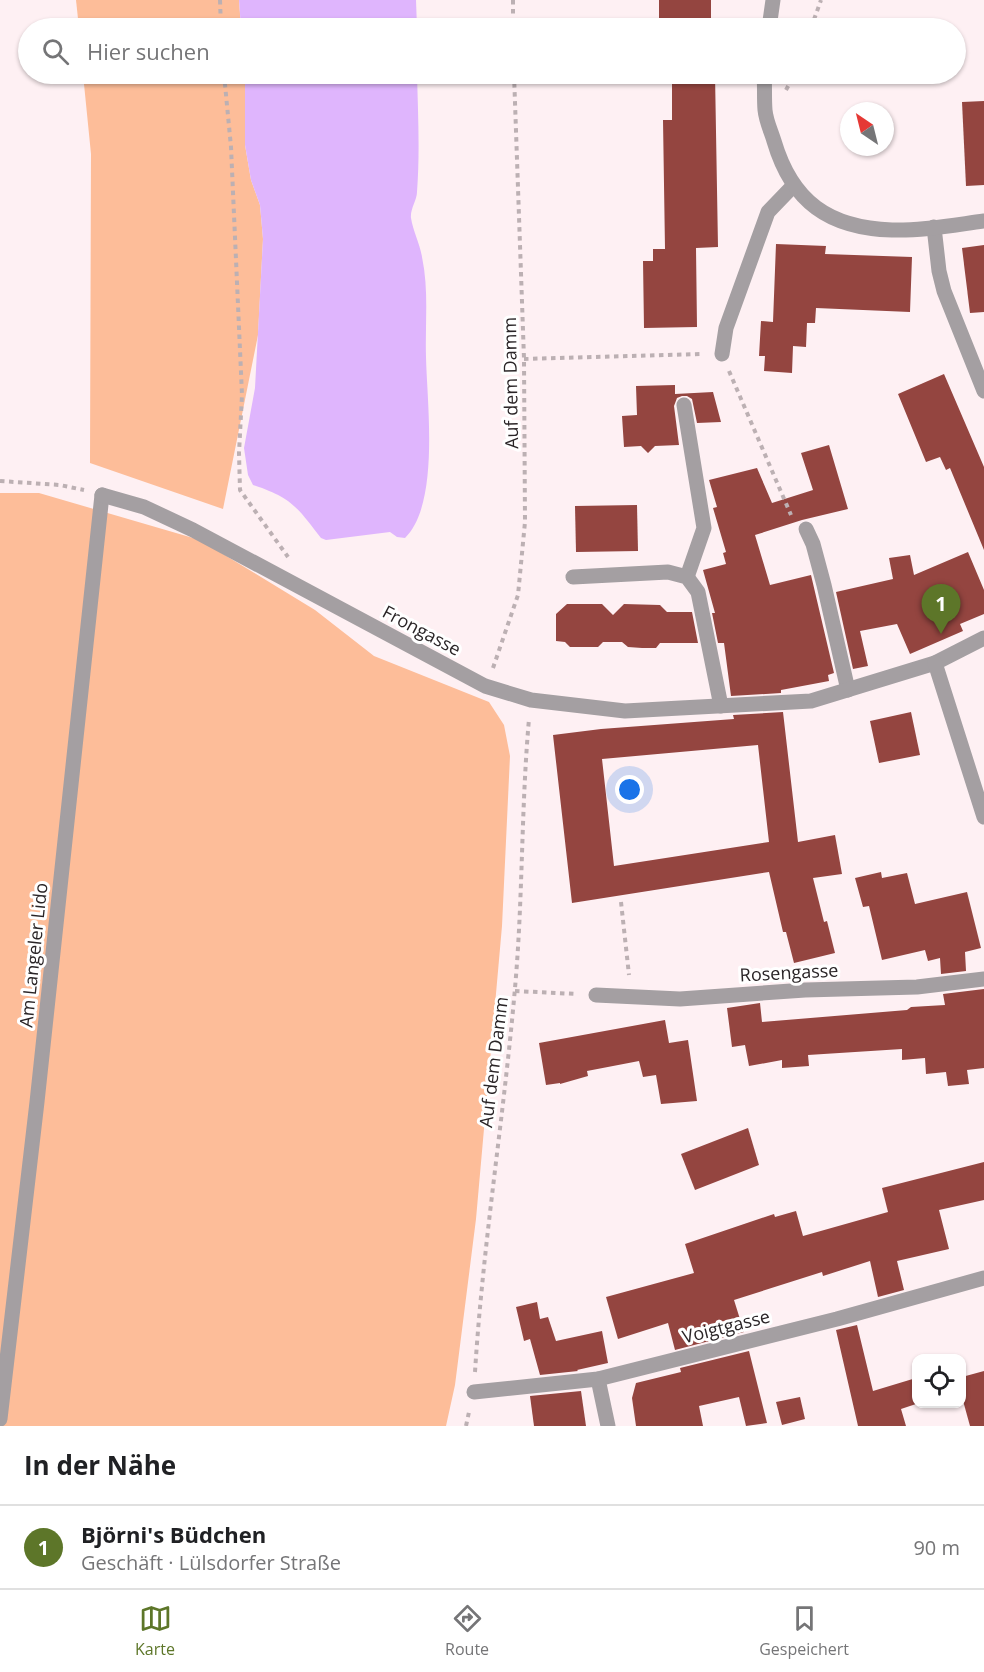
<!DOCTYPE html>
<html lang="de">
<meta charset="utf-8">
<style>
:root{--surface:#fff;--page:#f6f6f6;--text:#202124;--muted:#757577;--line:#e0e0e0;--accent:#5d7629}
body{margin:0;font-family:"Open Sans",sans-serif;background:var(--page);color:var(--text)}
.controls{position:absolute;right:18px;bottom:18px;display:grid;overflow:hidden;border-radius:12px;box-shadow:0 2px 4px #0004}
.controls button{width:54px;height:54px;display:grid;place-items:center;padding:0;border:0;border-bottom:2px solid var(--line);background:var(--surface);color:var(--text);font:30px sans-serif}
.compass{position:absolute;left:840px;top:102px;width:54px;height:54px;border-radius:50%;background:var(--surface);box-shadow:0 2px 4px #0004;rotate:325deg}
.you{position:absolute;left:630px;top:790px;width:21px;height:21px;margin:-15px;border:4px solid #fff;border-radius:50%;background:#1a73e8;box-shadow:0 0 0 9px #1a73e833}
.badge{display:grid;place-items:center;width:39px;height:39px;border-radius:50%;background:var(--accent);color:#fff;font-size:20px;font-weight:700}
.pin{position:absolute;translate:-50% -50px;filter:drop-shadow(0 2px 3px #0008)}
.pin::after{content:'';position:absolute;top:32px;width:21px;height:18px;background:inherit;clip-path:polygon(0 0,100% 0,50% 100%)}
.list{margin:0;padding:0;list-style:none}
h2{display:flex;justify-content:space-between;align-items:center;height:78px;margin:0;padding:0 24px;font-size:26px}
h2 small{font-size:20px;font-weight:400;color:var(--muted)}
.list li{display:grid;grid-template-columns:39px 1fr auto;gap:18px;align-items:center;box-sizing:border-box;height:84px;padding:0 24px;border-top:2px solid var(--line)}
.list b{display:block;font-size:22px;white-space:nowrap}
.list p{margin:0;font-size:20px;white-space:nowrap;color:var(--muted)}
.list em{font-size:20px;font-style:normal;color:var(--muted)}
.icon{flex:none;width:33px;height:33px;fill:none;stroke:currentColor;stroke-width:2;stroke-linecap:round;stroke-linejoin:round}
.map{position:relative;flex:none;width:984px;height:1426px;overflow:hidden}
.search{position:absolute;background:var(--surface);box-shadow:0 2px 4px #0004;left:18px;right:18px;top:18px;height:66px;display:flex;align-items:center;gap:15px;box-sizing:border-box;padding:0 21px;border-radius:33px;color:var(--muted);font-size:22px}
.sheet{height:162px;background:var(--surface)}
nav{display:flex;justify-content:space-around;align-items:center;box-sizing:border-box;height:84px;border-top:2px solid var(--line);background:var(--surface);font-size:16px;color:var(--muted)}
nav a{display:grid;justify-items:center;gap:3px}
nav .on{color:var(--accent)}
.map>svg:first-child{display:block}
</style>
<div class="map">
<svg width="984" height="1426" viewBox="0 0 984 1426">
<rect width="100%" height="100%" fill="#fef0f3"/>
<g fill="#fdbd99">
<path d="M 76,0 L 239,0 L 241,28 L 79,28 Z"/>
<path d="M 83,74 L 245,74 L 245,145 L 251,180 L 260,205 L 263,239 L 258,335 L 223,509 L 90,463 L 91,154 Z"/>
<path d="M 0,493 L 39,493 L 200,540 L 315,610 L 374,656 L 489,702 L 504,725 L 510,756 L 502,926 L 476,1219 L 455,1385 L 446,1426 L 0,1426 Z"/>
</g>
<g fill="#dfb5fd">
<path d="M 239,0 L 416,0 L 417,28 L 241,28 Z"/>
<path d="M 245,74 L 417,74 C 418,113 420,153 417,192 C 417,200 410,209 411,218 C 413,231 420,244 422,257 C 429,290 425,324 426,357 C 427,403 440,504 405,538 L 397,537 L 390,532 L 326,540 L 321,538 C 297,507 292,498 253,485 L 248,475 L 244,448 L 255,388 L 263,239 L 260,205 L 251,180 L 245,145 Z"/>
</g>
<g fill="#944540" fill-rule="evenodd">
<rect x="659" y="0" width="52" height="28"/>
<path d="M 672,74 L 715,74 L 718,247 L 696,248 L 697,327 L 644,328 L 643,261 L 653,261 L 653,249 L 665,249 L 663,120 L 672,120 Z"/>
<path d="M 984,101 L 984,185 L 966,186 L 962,102 Z"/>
<path d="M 776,244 L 826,246 L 825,254 L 912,257 L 910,312 L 816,308 L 815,323 L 807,323 L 806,347 L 793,346 L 792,373 L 764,371 L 765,356 L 759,356 L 761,321 L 773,322 Z"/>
<path d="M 984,245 L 984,312 L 970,313 L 962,248 Z"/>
<path d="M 944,374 L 984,467 L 984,550 L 950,468 L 946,470 L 940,457 L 926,462 L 898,394 Z"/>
<path d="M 675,385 L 675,394 L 713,392 L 721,422 L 697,423 L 692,399 L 687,396 L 682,396 L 677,398 L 674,406 L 679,445 L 655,446 L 648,453 L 641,446 L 624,447 L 622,416 L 637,415 L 636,386 Z"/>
<path d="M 829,445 L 848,509 L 802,520 L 755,535 L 770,585 L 811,575 L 834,673 L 828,675 L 829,681 L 781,690 L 781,693 L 731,696 L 724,643 L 718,643 L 712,613 L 715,613 L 703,570 L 726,564 L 723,553 L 726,552 L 713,508 L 717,507 L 709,480 L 757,468 L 772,503 L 813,490 L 801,453 Z"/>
<path d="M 637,505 L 638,551 L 576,552 L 575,506 Z"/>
<path d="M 968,552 L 984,590 L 984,614 L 960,624 L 963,631 L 910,654 L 897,624 L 860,631 L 868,666 L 853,669 L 836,592 L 893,579 L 889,558 L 910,555 L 914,575 Z"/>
<path d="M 567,604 L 602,604 L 613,615 L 624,604 L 660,605 L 667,612 L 692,612 L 698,643 L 660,643 L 656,648 L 642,648 L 628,647 L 622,642 L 603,642 L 598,647 L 570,647 L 565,642 L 556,641 L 556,614 Z"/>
<path d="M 783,712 L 798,842 L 835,835 L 842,874 L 813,878 L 824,922 L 827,921 L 835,953 L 794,963 L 786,932 L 783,932 L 769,872 L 572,903 L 553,735 L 601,729 L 734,719 L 733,715 ZM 758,745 L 769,842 L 614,866 L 602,759 Z"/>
<path d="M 911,712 L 920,755 L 879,763 L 870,721 Z"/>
<path d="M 881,872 L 882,878 L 907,873 L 915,904 L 967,892 L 981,948 L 965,952 L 966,971 L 941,974 L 940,958 L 928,961 L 925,950 L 882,960 L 869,906 L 863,907 L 855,878 Z"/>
<path d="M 984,989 L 984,1068 L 967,1070 L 969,1084 L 948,1086 L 946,1072 L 926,1074 L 925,1058 L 902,1060 L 902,1049 L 808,1055 L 809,1066 L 782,1068 L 782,1060 L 749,1066 L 745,1045 L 732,1047 L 727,1008 L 760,1003 L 762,1022 L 907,1010 L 911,1007 L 945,1005 L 943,994 Z"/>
<path d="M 665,1020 L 669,1043 L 688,1040 L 697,1101 L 661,1104 L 656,1075 L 643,1077 L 639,1061 L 587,1071 L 588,1076 L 560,1084 L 560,1083 L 546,1085 L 539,1043 Z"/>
<path d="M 748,1128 L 759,1165 L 695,1190 L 681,1154 Z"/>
<path d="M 984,1162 L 984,1200 L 939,1210 L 949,1249 L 897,1261 L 904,1290 L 878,1297 L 870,1261 L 823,1276 L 822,1272 L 734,1300 L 744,1332 L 675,1350 L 668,1323 L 618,1339 L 606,1297 L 694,1273 L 685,1244 L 774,1214 L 775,1217 L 796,1211 L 803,1236 L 888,1212 L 882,1188 Z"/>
<path d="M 537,1302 L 540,1319 L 548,1317 L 556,1341 L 602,1331 L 608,1363 L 577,1370 L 578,1371 L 540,1375 L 530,1339 L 524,1341 L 516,1307 Z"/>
<path d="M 857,1325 L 873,1391 L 916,1378 L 916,1404 L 901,1409 L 906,1426 L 858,1426 L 836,1330 Z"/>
<path d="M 749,1351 L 767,1423 L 746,1426 L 739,1397 L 699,1406 L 703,1426 L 636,1426 L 632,1398 L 636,1383 L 681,1372 L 680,1368 Z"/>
<path d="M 984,1371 L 984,1426 L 970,1426 L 962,1397 L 962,1377 Z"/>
<path d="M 581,1391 L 586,1426 L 534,1426 L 530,1396 Z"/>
<path d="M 800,1397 L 805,1419 L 782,1425 L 776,1402 Z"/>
</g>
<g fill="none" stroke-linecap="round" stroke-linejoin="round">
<g stroke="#bcb0b3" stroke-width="4" stroke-dasharray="4.5 4.5" stroke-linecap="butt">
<path d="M 220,0 L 221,28"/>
<path d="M 513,0 L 513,28"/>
<path d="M 811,28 L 821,0"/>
<path d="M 224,74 L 231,147 L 242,395 L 239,453 L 240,490 L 288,557"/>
<path d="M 786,90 L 795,74"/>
<path d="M 524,359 L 703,354"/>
<path d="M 729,371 L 791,515"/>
<path d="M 0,481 L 60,485 L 84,490"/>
<path d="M 493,668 L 518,595 L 525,522 L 524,359 L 514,74"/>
<path d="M 621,902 L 629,975"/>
<path d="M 515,991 L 577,994"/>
<path d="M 475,1372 C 483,1243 504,1116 515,988 C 523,898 521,809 529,719"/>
<path d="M 466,1426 L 469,1412"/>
</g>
<g stroke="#a49fa2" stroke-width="15">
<path d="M 934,227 L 939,271 L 944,291 L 984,391"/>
<path d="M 722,354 L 726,328 L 768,212 L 793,186"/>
<path d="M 684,405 L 704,528 L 687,577"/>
<path d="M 806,529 L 813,544 L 824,585 L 848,690"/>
<path d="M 573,577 L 668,572 L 687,577 L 698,592 L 721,706"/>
<path d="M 0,1419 L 37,1102 L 102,495"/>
</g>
<g stroke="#a49fa2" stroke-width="15">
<path d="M 769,28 L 773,0"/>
<path d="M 764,74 C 765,86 764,98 765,110 C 766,121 771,131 774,141 C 792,202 829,228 892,230 C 922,231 954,225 984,221"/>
<path d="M 102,495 L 144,507 L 193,530 L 485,686 L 531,700 L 625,711 L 811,701 L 935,663 L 984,638"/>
<path d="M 935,663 L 984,817"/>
<path d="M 596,995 L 680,999 L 805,990 L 917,987 L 984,979"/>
<path d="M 598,1379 L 608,1426"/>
<path d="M 474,1392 L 598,1379 L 837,1319 L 984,1278"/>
</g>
</g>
<g text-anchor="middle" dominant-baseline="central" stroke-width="6" stroke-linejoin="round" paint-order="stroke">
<g font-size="18" fill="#2a2527" stroke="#fff">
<text transform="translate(510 383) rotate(-91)">Auf dem Damm</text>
<text transform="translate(422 630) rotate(28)">Frongasse</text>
<text transform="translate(33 955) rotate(-84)">Am Langeler Lido</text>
<text transform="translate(789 972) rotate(-3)">Rosengasse</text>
<text transform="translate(493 1062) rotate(-83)">Auf dem Damm</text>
<text transform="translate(726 1326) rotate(-14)">Voigtgasse</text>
</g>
</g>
</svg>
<div class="controls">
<button><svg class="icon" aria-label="locate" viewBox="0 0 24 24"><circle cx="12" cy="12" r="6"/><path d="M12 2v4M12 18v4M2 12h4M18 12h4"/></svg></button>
</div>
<svg class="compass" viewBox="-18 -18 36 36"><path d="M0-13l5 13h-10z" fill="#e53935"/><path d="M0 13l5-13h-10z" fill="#757577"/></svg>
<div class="you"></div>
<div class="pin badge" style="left:941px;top:634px">1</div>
<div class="search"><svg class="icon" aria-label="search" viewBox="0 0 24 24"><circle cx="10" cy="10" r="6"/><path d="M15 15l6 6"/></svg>Hier suchen</div>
</div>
<section class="sheet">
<h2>In der Nähe<small></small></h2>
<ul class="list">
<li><span class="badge">1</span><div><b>Björni's Büdchen</b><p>Geschäft · Lülsdorfer Straße</p></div><em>90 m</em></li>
</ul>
</section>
<nav>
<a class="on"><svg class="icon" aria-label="map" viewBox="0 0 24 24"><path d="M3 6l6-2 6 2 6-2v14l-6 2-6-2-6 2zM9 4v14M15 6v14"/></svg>Karte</a>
<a><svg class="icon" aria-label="directions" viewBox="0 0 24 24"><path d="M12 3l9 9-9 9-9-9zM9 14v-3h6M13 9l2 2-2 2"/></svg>Route</a>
<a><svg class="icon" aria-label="saved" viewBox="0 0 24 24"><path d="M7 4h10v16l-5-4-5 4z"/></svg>Gespeichert</a>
</nav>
